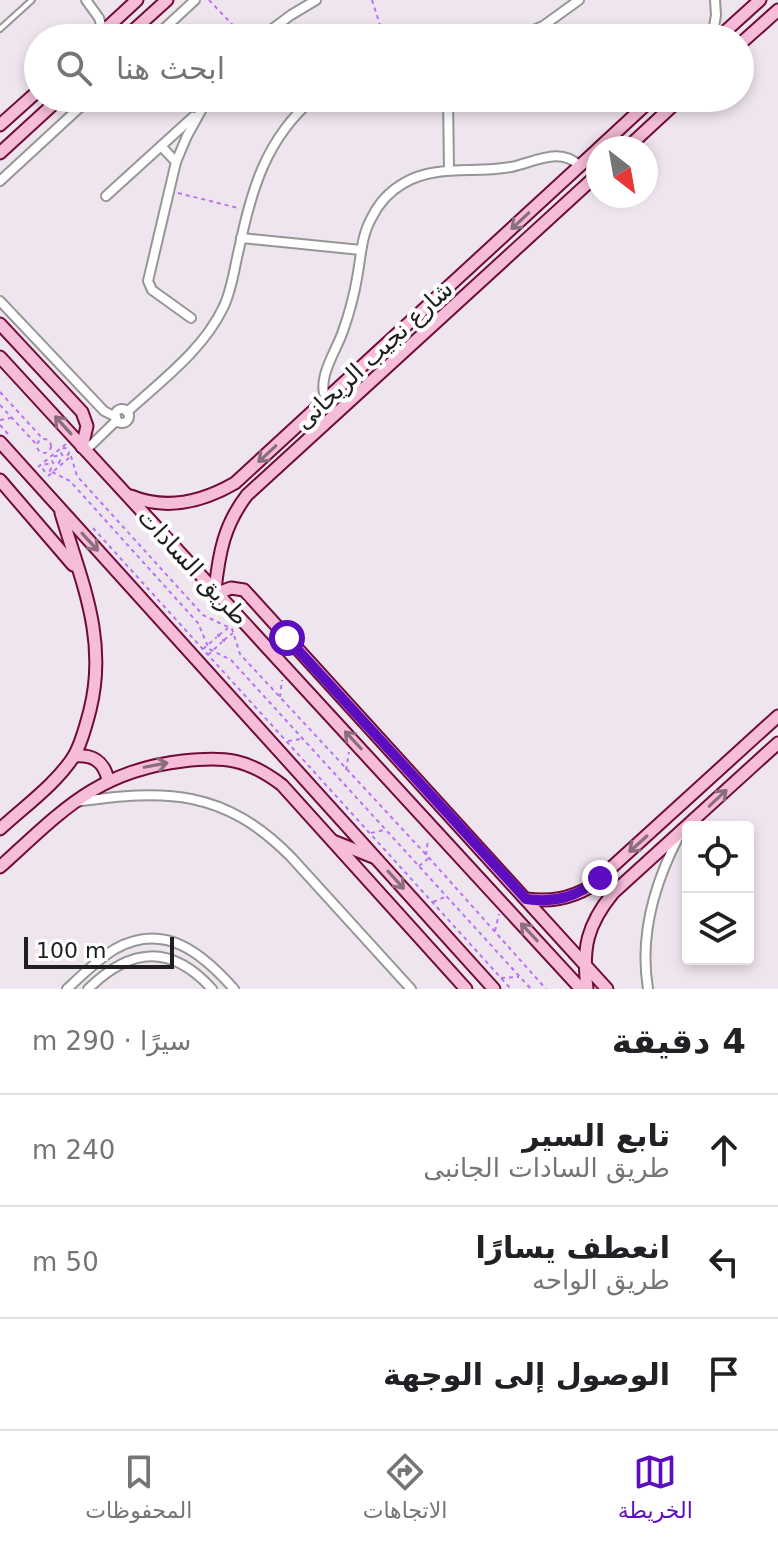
<!DOCTYPE html>
<html lang="ar">
<meta charset="utf-8">
<style>
:root{--surface:#fff;--page:#f6f6f6;--text:#202124;--muted:#757577;--line:#e0e0e0;--accent:#5c0dc0}
body{margin:0;font-family:"DejaVu Sans",Vazirmatn,sans-serif;background:var(--page);color:var(--text);direction:rtl}
.controls{position:absolute;right:24px;bottom:24px;display:grid;overflow:hidden;border-radius:8px;box-shadow:0 4px 12px #0003}
.controls button{width:72px;height:72px;display:grid;place-items:center;padding:0;border:0;border-bottom:2px solid var(--line);background:var(--surface);color:var(--text);font:40px sans-serif}
.compass{position:absolute;left:586px;top:136px;width:72px;height:72px;border-radius:50%;background:var(--surface);box-shadow:0 4px 12px #0003;rotate:149deg}
.scale{position:absolute;left:24px;bottom:20px;width:150px;box-sizing:border-box;padding-left:8px;border:4px solid #1f1f1f;border-top:0;font-size:22px;line-height:28px;white-space:nowrap;color:#1f1f1f;-webkit-text-stroke:6px #fff;paint-order:stroke}
.stop{position:absolute;width:24px;height:24px;margin:-18px;border:6px solid #5c0dc0;border-radius:50%;background:#fff}
.stop.end{background:#5c0dc0;border-color:#fff;box-shadow:0 2px 8px #0008}
.list{margin:0;padding:0;list-style:none}
h2{display:flex;justify-content:space-between;align-items:center;height:104px;margin:0;padding:0 32px;font-size:34px}
h2 small{font-size:26px;font-weight:400;color:var(--muted)}
.list li{display:grid;grid-template-columns:52px 1fr auto;gap:24px;align-items:center;box-sizing:border-box;height:112px;padding:0 32px;border-top:2px solid var(--line)}
.list b{display:block;font-size:30px;white-space:nowrap}
.list p{margin:0;font-size:26px;white-space:nowrap;color:var(--muted)}
.list em{font-size:26px;font-style:normal;color:var(--muted)}
.icon{flex:none;width:44px;height:44px;fill:none;stroke:currentColor;stroke-width:2;stroke-linecap:round;stroke-linejoin:round}
.map{position:relative;flex:none;width:778px;height:989px;overflow:hidden;direction:ltr}
.search{position:absolute;background:var(--surface);box-shadow:0 4px 12px #0003;left:24px;right:24px;top:24px;height:88px;display:flex;align-items:center;gap:20px;box-sizing:border-box;padding:0 28px;border-radius:44px;color:var(--muted);font-size:30px}
.sheet{height:440px;background:var(--surface)}
nav{display:flex;justify-content:space-around;align-items:center;box-sizing:border-box;height:112px;border-top:2px solid var(--line);background:var(--surface);font-size:22px;color:var(--muted)}
nav a{display:grid;justify-items:center;gap:4px}
nav .on{color:var(--accent)}
.map>svg:first-child{display:block}
</style>
<div class="map">
<svg width="778" height="989" viewBox="0 0 778 989">
<rect width="100%" height="100%" fill="#efe5ee"/>
<g fill="none" stroke-linecap="round" stroke-linejoin="round">
<defs>
<path id="lane" d="M 0,29 L 32,0"/>
<g id="street">
<path d="M 86,0 L 99,18 L 103,31"/>
<path d="M 154,38 L 195,0"/>
<path d="M 260,38 L 291,15 L 316,0"/>
<path d="M 515,38 L 543,26 L 579,0"/>
<path d="M 712,38 L 716,15 L 715,0"/>
<path d="M 448,98 L 449,170"/>
<path d="M 161,146 L 176,162"/>
<path d="M 0,181 L 90,98"/>
<path d="M 106,196 L 193,117"/>
<path d="M 241,238 L 361,250"/>
<path d="M 0,301 L 104,411 L 116,417"/>
<path d="M 191,318 L 152,290 L 148,281 L 176,162 L 187,136 L 208,98"/>
<path d="M 326,400 C 316,378 336,352 343,331 C 349,314 354,296 357,278 C 361,258 361,237 371,219 C 378,204 390,191 404,183 C 436,164 475,174 511,167 C 535,162 560,146 580,166"/>
<circle cx="122" cy="416" r="7"/>
<path d="M 127,412 C 161,381 203,350 223,308 C 232,290 234,269 239,249 C 251,191 266,138 314,98"/>
<path d="M 85,451 L 117,420"/>
<path d="M 76,802 C 166,789 224,789 291,857 L 411,989"/>
<path d="M 67,989 C 82,975 97,960 115,949 C 165,921 203,954 234,989"/>
<path d="M 88,989 C 131,947 171,944 212,989"/>
<path d="M 648,989 C 639,935 654,884 679,836"/>
</g>
<g id="secondary">
<path d="M 96,38 L 137,0"/>
<path d="M 125,38 L 167,0"/>
<path d="M 718,38 L 760,0"/>
<path d="M 740,44 L 778,10"/>
<path d="M 0,125 L 38,91"/>
<path d="M 599,148 L 653,98"/>
<path d="M 627,148 L 681,98"/>
<path d="M 0,153 L 60,98"/>
<path d="M 0,324 L 82,412 L 87,426 L 82,447"/>
<path d="M 0,357 L 581,989"/>
<path d="M 0,442 L 494,989"/>
<path d="M 0,480 L 73,565"/>
<path d="M 131,496 C 167,511 202,502 235,483 L 598,149"/>
<path d="M 215,590 C 219,553 224,525 247,495 L 598,174"/>
<path d="M 218,593 L 231,588 L 244,590 L 607,989"/>
<path d="M 74,756 C 92,754 104,761 108,780"/>
<path d="M 0,829 C 25,806 56,784 74,756 C 82,742 86,725 90,710 C 108,638 81,581 61,513"/>
<path d="M 333,841 L 373,857"/>
<path d="M 0,867 C 61,812 96,771 183,761 C 225,756 248,759 282,785 L 466,989"/>
<path d="M 526,899 C 550,902 569,899 590,887 L 778,716"/>
<path d="M 587,989 C 582,948 587,925 613,893 L 778,743"/>
</g>
</defs>
<use href="#lane" stroke="#969696" stroke-width="8"/>
<use href="#street" stroke="#969696" stroke-width="12"/>
<use href="#secondary" stroke="#6f0c38" stroke-width="15"/>
<g stroke="#b874f1" stroke-width="2" stroke-dasharray="4 4" stroke-linecap="butt">
<path d="M 209,0 L 245,38"/>
<path d="M 372,0 L 384,38"/>
<path d="M 178,193 L 238,208"/>
<path d="M 0,392 L 43,439"/>
<path d="M 0,405 L 37,445"/>
<path d="M 0,420 L 11,418"/>
<path d="M 0,425 L 8,434"/>
<circle cx="44" cy="446" r="7"/>
<circle cx="65" cy="452" r="4"/>
<circle cx="56" cy="460" r="4"/>
<path d="M 71,456 L 77,476 L 203,615 L 232,629 L 240,654 L 431,860 L 546,989"/>
<circle cx="47" cy="468" r="4"/>
<path d="M 38,467 L 66,444"/>
<path d="M 52,472 L 70,481 L 198,623 L 209,649 L 231,660 L 531,989"/>
<path d="M 48,476 L 70,457"/>
<path d="M 93,528 L 511,989"/>
<rect x="217" y="635" width="2" height="2"/>
<path d="M 219,635 L 228,628"/>
<rect x="222" y="640" width="2" height="2"/>
<path d="M 224,640 L 233,633"/>
<path d="M 203,649 L 217,637"/>
<path d="M 208,655 L 222,642"/>
<path d="M 280,697 L 282,680"/>
<path d="M 288,741 L 301,739"/>
<path d="M 346,770 L 349,752"/>
<path d="M 371,833 L 384,830"/>
<path d="M 426,855 L 428,839"/>
<path d="M 419,866 L 429,858"/>
<path d="M 433,902 L 445,897"/>
<path d="M 495,931 L 499,914"/>
<path d="M 501,978 L 519,977"/>
</g>
<use href="#lane" stroke="#fff" stroke-width="4"/>
<use href="#street" stroke="#fff" stroke-width="8"/>
<use href="#secondary" stroke="#f5bdd9" stroke-width="11"/>
</g>
<defs><path id="oneway-shaft" d="M-6 0H5M1.5-3L5.5 0L1.5 3" fill="none" stroke-width="1.6" stroke-linecap="round" stroke-linejoin="round" transform="scale(2)"/></defs>
<g stroke="#8a6e7c">
<use href="#oneway-shaft" transform="translate(520 221) rotate(137)"/>
<use href="#oneway-shaft" transform="translate(63 425) rotate(-132)"/>
<use href="#oneway-shaft" transform="translate(267 454) rotate(137)"/>
<use href="#oneway-shaft" transform="translate(90 542) rotate(48)"/>
<use href="#oneway-shaft" transform="translate(353 740) rotate(-133)"/>
<use href="#oneway-shaft" transform="translate(156 765) rotate(-11)"/>
<use href="#oneway-shaft" transform="translate(718 798) rotate(-43)"/>
<use href="#oneway-shaft" transform="translate(638 844) rotate(138)"/>
<use href="#oneway-shaft" transform="translate(396 880) rotate(48)"/>
<use href="#oneway-shaft" transform="translate(529 932) rotate(-133)"/>
</g>
<g fill="none" stroke-linecap="round" stroke-linejoin="round">
<path stroke="#5c0dc0" stroke-width="10" d="M 287,638 L 526,899 C 555,903 578,897 600,878"/>
</g>
<g text-anchor="middle" dominant-baseline="central" stroke-width="8" stroke-linejoin="round" paint-order="stroke">
<g font-size="24" fill="#1f1f1f" stroke="#fff">
<text transform="translate(374 355) rotate(-43)">شارع نجيب الريحانى</text>
<text transform="translate(193 567) rotate(47)">طريق السادات</text>
</g>
</g>
</svg>
<div class="controls">
<button><svg class="icon" aria-label="locate" viewBox="0 0 24 24"><circle cx="12" cy="12" r="6"/><path d="M12 2v4M12 18v4M2 12h4M18 12h4"/></svg></button>
<button><svg class="icon" aria-label="layers" viewBox="0 0 24 24"><path d="M12 4l9 5-9 5-9-5zM3 14l9 5 9-5"/></svg></button>
</div>
<svg class="compass" viewBox="-18 -18 36 36"><path d="M0-13l5 13h-10z" fill="#e53935"/><path d="M0 13l5-13h-10z" fill="#757577"/></svg>
<div class="scale">100 m</div>
<div class="stop" style="left:287px;top:638px"></div>
<div class="stop end" style="left:600px;top:878px"></div>
<div class="search"><svg class="icon" aria-label="search" viewBox="0 0 24 24"><circle cx="10" cy="10" r="6"/><path d="M15 15l6 6"/></svg>ابحث هنا</div>
</div>
<section class="sheet">
<h2>4 دقيقة<small>سيرًا · 290 m</small></h2>
<ul class="list">
<li><svg class="icon" aria-label="ahead" viewBox="0 0 24 24"><path d="M12 20V5M6 11l6-6 6 6"/></svg><div><b>تابع السير</b><p>طريق السادات الجانبى</p></div><em>240 m</em></li>
<li><svg class="icon" aria-label="left" viewBox="0 0 24 24"><path d="M17 20v-9H6M10 6l-5 5 5 5"/></svg><div><b>انعطف يسارًا</b><p>طريق الواحه</p></div><em>50 m</em></li>
<li><svg class="icon" aria-label="arrive" viewBox="0 0 24 24"><path d="M6 21V4h12l-3 4 3 4H6"/></svg><div><b>الوصول إلى الوجهة</b></div></li>
</ul>
</section>
<nav>
<a class="on"><svg class="icon" aria-label="map" viewBox="0 0 24 24"><path d="M3 6l6-2 6 2 6-2v14l-6 2-6-2-6 2zM9 4v14M15 6v14"/></svg>الخريطة</a>
<a><svg class="icon" aria-label="directions" viewBox="0 0 24 24"><path d="M12 3l9 9-9 9-9-9zM9 14v-3h6M13 9l2 2-2 2"/></svg>الاتجاهات</a>
<a><svg class="icon" aria-label="saved" viewBox="0 0 24 24"><path d="M7 4h10v16l-5-4-5 4z"/></svg>المحفوظات</a>
</nav>
